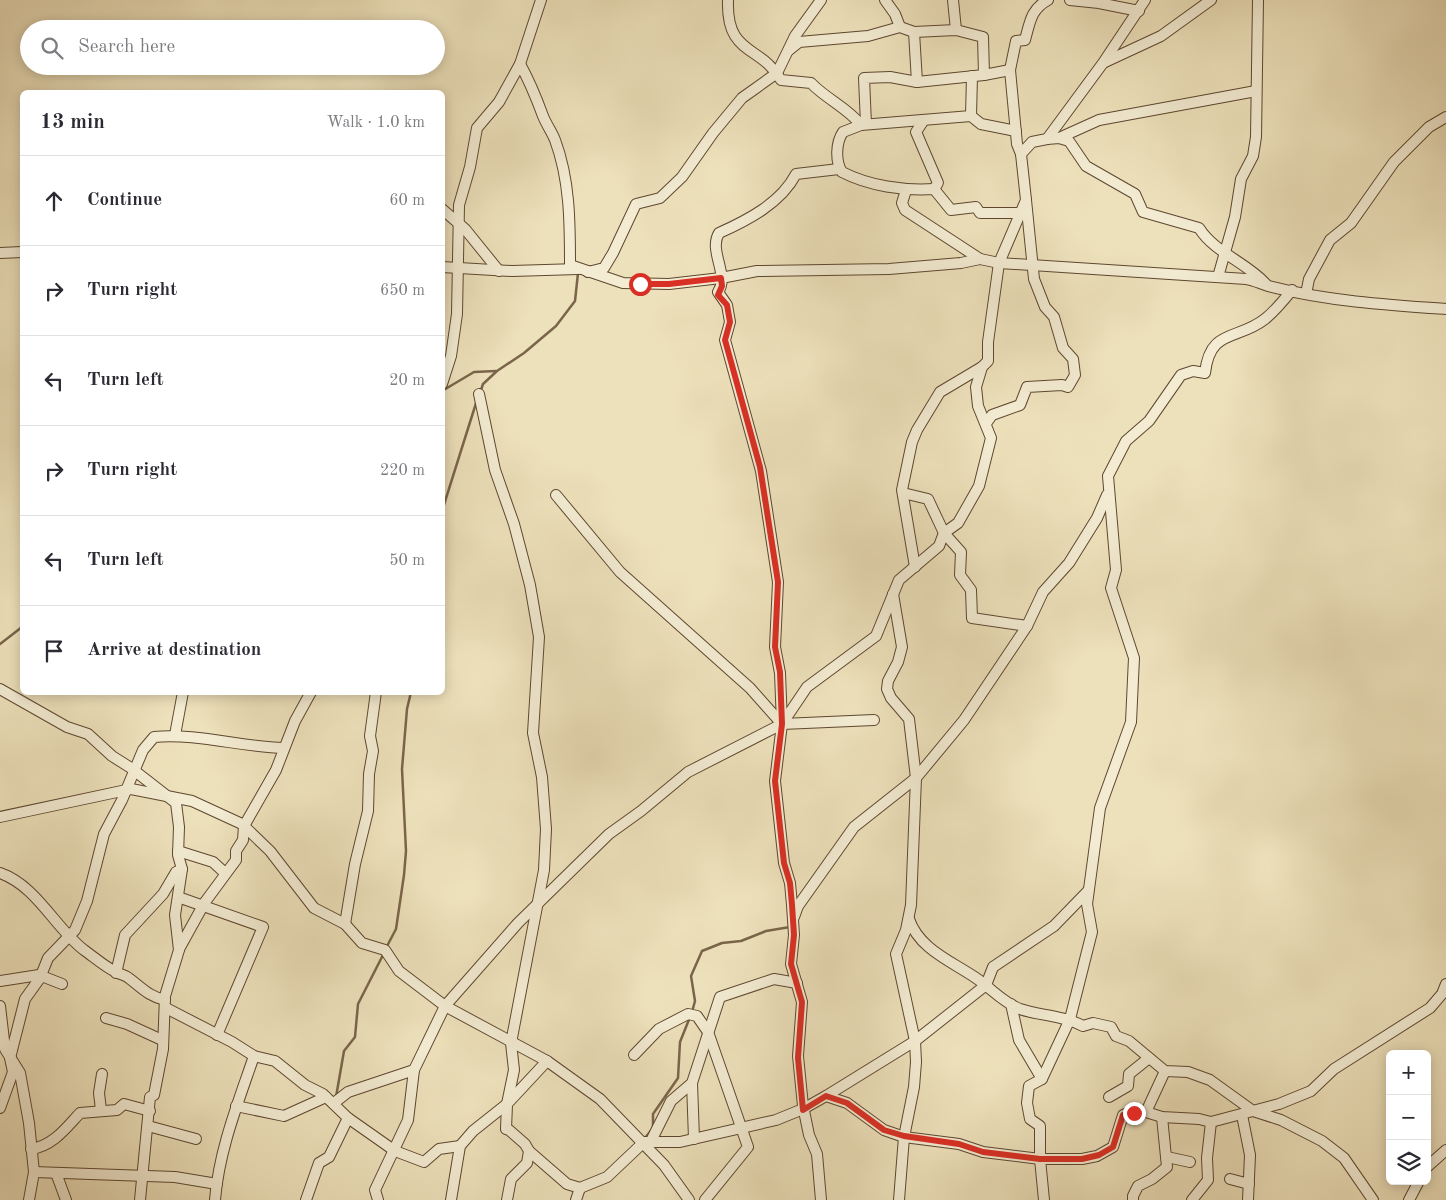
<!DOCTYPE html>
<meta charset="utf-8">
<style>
:root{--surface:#fff;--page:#f2f2f3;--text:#2b2b33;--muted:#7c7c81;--line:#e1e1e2}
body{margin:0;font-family:"Old Standard TT",serif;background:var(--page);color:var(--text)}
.controls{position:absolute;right:15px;bottom:15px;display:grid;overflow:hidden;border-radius:8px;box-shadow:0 2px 12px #0003}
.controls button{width:45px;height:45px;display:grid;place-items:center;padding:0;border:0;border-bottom:1px solid var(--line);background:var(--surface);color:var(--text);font:25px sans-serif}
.stop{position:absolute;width:15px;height:15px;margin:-11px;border:4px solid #d93025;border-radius:50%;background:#fff}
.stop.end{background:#d93025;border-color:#fff;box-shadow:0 1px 5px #0008}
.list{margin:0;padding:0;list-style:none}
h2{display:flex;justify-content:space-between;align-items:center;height:65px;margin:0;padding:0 20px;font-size:21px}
h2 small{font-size:16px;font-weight:400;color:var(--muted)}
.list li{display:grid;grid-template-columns:32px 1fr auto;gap:15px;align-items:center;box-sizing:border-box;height:90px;padding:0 20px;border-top:1px solid var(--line)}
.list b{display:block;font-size:19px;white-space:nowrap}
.list em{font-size:16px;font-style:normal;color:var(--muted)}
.icon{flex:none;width:28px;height:28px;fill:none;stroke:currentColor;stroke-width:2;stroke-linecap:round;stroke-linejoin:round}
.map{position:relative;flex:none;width:1446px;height:1200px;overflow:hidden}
.search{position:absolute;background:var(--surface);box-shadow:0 2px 12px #0003;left:20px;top:20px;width:425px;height:55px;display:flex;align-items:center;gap:12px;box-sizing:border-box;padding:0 18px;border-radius:28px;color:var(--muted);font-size:19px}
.panel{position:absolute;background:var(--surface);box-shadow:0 2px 12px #0003;left:20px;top:90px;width:425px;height:605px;border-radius:8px}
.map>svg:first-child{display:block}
</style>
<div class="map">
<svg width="1446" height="1200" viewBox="0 0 1446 1200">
<rect width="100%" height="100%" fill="#ede1bb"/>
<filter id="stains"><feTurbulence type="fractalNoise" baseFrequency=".004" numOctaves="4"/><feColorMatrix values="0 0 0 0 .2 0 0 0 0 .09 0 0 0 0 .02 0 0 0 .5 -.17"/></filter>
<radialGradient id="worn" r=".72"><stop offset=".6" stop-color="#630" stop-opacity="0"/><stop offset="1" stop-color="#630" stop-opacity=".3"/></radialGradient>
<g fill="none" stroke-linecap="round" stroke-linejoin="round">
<g stroke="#7a654a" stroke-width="2.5">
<path d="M 442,391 L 474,372 L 496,371"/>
<path d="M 480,393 L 483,384 L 497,371 L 524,353 L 556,326 L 575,301 L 578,273"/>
<path d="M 442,511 L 477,400"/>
<path d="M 0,644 L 22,627"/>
<path d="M 386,948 L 396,929 L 404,875 L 406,851 L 402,769 L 407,709 L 411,692"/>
<path d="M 692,1012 L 695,1001 L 691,976 L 702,951 L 722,943 L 741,941 L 766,931 L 790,927"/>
<path d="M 336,1097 L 344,1051 L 355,1037 L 358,1004 L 384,953"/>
<path d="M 645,1138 L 653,1128 L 653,1114 L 678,1078 L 680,1042 L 690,1017"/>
</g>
<defs>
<g id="minor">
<path d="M 728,0 C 726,56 760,44 781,80 L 811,83 C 826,99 848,108 861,125 L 971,116 L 981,124 L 1016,131"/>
<path d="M 885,0 L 895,14 L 900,27"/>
<path d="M 953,0 L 956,30"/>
<path d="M 1070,0 L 1099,3 L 1139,11"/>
<path d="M 914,32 L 917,82"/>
<path d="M 789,50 L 799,42 L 868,36 L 900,27 L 914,32 L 956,30 L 983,37 L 984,75"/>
<path d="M 1105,62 L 1161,36 L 1211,0"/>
<path d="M 520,64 C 530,82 536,97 543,116 C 546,124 552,132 555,140 C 570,180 570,223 570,265 L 623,283 L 669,284 L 721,278 L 757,271 L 889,269 L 961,263 L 980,259 L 999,263 L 1246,279 C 1254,280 1261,284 1268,286 C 1326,301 1387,305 1446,309"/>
<path d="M 971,116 L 972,76"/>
<path d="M 924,120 L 916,132 L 938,183 L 934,189"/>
<path d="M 866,124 L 864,78 L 890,77 L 917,82 L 984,75 L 1010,70"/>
<path d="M 861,125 L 843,132 C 836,142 835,161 842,172 C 869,186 904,191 934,189 L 951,210 L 976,207 L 980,213 L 1019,213"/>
<path d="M 1059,138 L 1099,120 L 1256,91"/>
<path d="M 1047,139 L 1059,138 L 1069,141 L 1086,166 L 1135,194 L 1143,212 L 1199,228 C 1215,253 1246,262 1266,284"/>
<path d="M 1021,154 L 1017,144 L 1010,70 L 1016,41 L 1025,40 C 1030,22 1031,9 1048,0"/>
<path d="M 906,190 L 902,203 L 905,210 L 980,259"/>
<path d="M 442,209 L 465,229 L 499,271"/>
<path d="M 0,253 L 22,252"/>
<path d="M 442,267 L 512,271 L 578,269"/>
<path d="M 588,272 L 604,268 L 613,253 L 636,204 L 660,198 L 682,177 L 713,133 L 742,98 L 777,73 L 795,36 L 821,0"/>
<path d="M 1218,277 L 1235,217 L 1241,179 L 1253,156 L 1256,137 L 1258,0"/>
<path d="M 1306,294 L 1309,279 L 1330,240 L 1351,223 L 1394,162 L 1429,127 L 1446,117"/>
<path d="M 442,384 L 451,356 L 457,314 L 459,205 L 470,167 L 477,128 L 499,102 L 520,64 L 541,0"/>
<path d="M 479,394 L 495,470 L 514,524 L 530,585 L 539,637 L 533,733 L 542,777 L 546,829 L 544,870 L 511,1043 L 514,1070 L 507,1104 L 506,1129 L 509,1130 L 525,1144 L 529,1151 L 527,1163 L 511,1179 L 507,1200"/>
<path d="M 987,422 L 992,415 L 1020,405 L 1027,387 L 1062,385 L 1068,387 L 1075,375 L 1073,359 L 1063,348 L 1054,317 L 1045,307 L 1034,279 L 1026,200"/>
<path d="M 903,493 L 928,499 L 944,533 L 961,552 L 960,575 L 971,590 L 972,618 L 1027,626"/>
<path d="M 556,495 L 620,572 L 750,688 L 782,724 L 874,720"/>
<path d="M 915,567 L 902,490 L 912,442 L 917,430 L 940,392 L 982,367"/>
<path d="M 893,594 L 902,647 L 898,662 L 888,681 L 887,689 L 891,698 L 909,719 L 916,778 L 911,905 L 906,930 L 896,954 L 915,1041 L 916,1062 L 914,1087 L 904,1137 L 899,1200"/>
<path d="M 0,689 L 67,727 L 88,734 L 112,756 L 131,768 L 176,803 L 179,827 L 178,855 L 182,869 L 175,915 L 179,950 L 165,996 L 163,1049 L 154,1095 L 150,1097 L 140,1200"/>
<path d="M 175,735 L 183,692"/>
<path d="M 0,817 L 131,789 L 192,801 L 242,824 L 270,851 L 314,908 L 345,924 L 362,943 L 385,950 L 399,971 L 445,1006 L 547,1061 L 600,1099 L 664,1165 L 689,1200"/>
<path d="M 178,851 L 213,862 L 225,873"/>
<path d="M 0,873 C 37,886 55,928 84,950 C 94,957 105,967 116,972 C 121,975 126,975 130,979 C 142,988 150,997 165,1000"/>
<path d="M 178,897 L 263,927 L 217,1035"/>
<path d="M 794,917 L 798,906 L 854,827 L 916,778 L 964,720 L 1027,626 L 1043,592 L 1069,563 L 1097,518 L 1107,495"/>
<path d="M 909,919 C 919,949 951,961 976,978 C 991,988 1002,1002 1020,1009 C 1040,1016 1063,1015 1083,1026 L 1093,1023 L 1111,1027 L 1116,1036 L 1129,1041 L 1165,1071 L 1188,1072 L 1210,1080 L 1253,1111 L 1281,1120 L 1322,1141 L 1344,1158 L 1373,1200"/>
<path d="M 345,924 L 355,864 L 368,811 L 369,774 L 373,751 L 370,736 L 376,692"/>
<path d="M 179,949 L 205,902 L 236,860 L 236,851 L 243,840 L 244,826 L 276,770 L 295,721 L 311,692"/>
<path d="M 116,973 L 125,935 L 163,894 L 176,872 L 182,869"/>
<path d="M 0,981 L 39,975 L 62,984"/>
<path d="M 1011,1004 L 1019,1040 L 1042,1079"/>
<path d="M 0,1006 L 5,1049 L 20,1073 L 29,1123 L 34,1172 L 29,1200"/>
<path d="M 166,1008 L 232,1042 L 254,1056 L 275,1061 L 305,1085 L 323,1094 L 348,1118 L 395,1151 L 424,1162 L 439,1149 L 460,1146"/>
<path d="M 106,1018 L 127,1024 L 162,1040"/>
<path d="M 634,1055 L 659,1029 L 688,1014 L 697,1016 L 708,1032 L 748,1147 L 705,1200"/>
<path d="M 692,1083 L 694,1139"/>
<path d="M 826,1096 L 915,1041 L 986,985 L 993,967 L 1054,926 L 1088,891"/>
<path d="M 1109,1097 L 1128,1086 L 1129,1074 L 1149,1058"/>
<path d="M 334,1103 L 348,1092 L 414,1070"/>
<path d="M 236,1106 L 284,1116 L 326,1097"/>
<path d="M 0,1108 L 13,1072 L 10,1058 L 25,999 L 40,978 L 48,958 L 75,930 L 87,901 L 104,834 L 122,800 L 143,750 L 154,737 C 197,733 241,747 284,748"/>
<path d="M 101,1110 L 99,1093 L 102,1074"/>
<path d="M 1146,1112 L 1165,1071"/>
<path d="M 1242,1115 L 1250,1155 L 1248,1200"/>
<path d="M 148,1126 L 196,1139"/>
<path d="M 644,1142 L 680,1142 L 776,1120 L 803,1109 L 826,1096 L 847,1103 L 884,1130 L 904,1137 L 959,1144 L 983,1152 L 1040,1159 L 1082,1159 L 1097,1156 L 1113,1147 L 1123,1115 L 1130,1112 L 1146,1112 L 1162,1117 L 1199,1119 L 1211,1122 L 1279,1104 L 1311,1091 L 1334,1069 L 1430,1008 L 1442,994 L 1446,984"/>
<path d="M 650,1143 L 671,1101 L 692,1083 L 720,997 L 774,979 L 797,983"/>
<path d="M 31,1149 C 53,1146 66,1128 80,1113 L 117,1110 L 124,1104 L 150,1111"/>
<path d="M 529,1151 L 567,1184 L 580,1188 L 576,1200"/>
<path d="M 1167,1157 L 1190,1162"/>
<path d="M 1427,1167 L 1446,1150"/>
<path d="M 34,1172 L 175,1177 L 217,1184"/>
<path d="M 56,1173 L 66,1200"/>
<path d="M 1230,1179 L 1249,1184"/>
<path d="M 580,1188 L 607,1177 L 644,1142"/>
<path d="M 215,1200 C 219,1150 238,1103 254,1056"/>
<path d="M 306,1200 L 319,1163 L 329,1157 L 348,1118"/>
<path d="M 378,1200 L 375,1190 L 408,1120 L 414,1070 L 445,1006 L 518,923 L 609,834 L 641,811 L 688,772 L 782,724 L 807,687 L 876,636 L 899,580 L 939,546 L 944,533 L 958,523 L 979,486 L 991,438 L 978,406 L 976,387 L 982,367 L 988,361 L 988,342 L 999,263 L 1026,200 L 1021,154 L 1032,142 L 1047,139 L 1103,63 L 1145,0"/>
<path d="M 451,1200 L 460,1146 L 473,1131 L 507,1104 L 547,1061"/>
<path d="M 821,1200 L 817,1154 L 809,1135 L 803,1106 L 798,1056 L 802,1002 L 791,964 L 794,935 L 792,905 L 790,883 L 784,863 L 775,781 L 782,724 L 780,673 L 775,647 L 778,582 L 761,471 L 725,340 L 730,322 L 727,305 L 718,292 C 730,275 708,251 719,233 C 748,220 781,203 796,174 L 839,169"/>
<path d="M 1044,1200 L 1040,1159 L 1040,1126 L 1030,1119 L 1027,1103 L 1029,1086 L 1042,1079 L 1070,1019 L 1092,932 L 1087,904 L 1100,808 L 1131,722 L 1134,658 L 1111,588 L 1116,570 L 1108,476 L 1126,441 L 1149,421 L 1181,375 L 1193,371 L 1205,373 C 1210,328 1237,341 1265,319 C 1275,311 1284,300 1292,290"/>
<path d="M 1133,1200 L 1133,1196 L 1138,1186 L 1152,1179 L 1167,1167 L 1162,1117"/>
<path d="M 1192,1200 L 1208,1180 L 1207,1158 L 1211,1122"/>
<path d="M 1409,1200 L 1419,1181"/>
</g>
</defs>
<use href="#minor" stroke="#5e472f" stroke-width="12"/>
<use href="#minor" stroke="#f3ecd3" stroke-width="10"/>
</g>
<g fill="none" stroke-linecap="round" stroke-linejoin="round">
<path stroke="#d93025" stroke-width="6" d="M 640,284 L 669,284 L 721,278 L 722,286 L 718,295 L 727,305 L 730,322 L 725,340 L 760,467 L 778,582 L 775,647 L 780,672 L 782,724 L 775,781 L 784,863 L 790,883 L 792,905 L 794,935 L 791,964 L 802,1002 L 798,1058 L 803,1110 L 826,1096 L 847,1103 L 884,1130 L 904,1136 L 959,1144 L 983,1152 L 1040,1159 L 1082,1159 L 1099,1155 L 1113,1147 L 1123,1115 L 1134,1113"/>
</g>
<rect width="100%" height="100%" filter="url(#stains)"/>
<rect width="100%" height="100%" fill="url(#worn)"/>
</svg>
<div class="controls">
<button>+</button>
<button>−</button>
<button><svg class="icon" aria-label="layers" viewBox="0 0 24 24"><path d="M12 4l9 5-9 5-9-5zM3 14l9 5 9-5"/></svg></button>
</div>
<div class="stop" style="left:640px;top:284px"></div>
<div class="stop end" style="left:1134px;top:1113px"></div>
<div class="search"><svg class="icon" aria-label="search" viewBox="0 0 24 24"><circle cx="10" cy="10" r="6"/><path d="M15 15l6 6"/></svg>Search here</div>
<section class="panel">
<h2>13 min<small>Walk · 1.0 km</small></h2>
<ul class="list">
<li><svg class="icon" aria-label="ahead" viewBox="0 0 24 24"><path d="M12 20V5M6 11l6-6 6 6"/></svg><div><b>Continue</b></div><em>60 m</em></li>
<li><svg class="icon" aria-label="right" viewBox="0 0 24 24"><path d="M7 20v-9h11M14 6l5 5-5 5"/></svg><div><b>Turn right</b></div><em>650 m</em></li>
<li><svg class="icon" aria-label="left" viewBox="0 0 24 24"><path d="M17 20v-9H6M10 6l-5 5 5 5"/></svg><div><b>Turn left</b></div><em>20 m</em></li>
<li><svg class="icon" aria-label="right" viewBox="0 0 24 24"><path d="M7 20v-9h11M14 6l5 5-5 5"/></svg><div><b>Turn right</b></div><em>220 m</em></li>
<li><svg class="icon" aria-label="left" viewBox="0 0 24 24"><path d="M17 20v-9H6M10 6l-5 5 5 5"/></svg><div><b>Turn left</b></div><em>50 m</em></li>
<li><svg class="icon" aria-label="arrive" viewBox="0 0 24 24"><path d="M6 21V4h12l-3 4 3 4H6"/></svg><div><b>Arrive at destination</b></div></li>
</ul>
</section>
</div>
